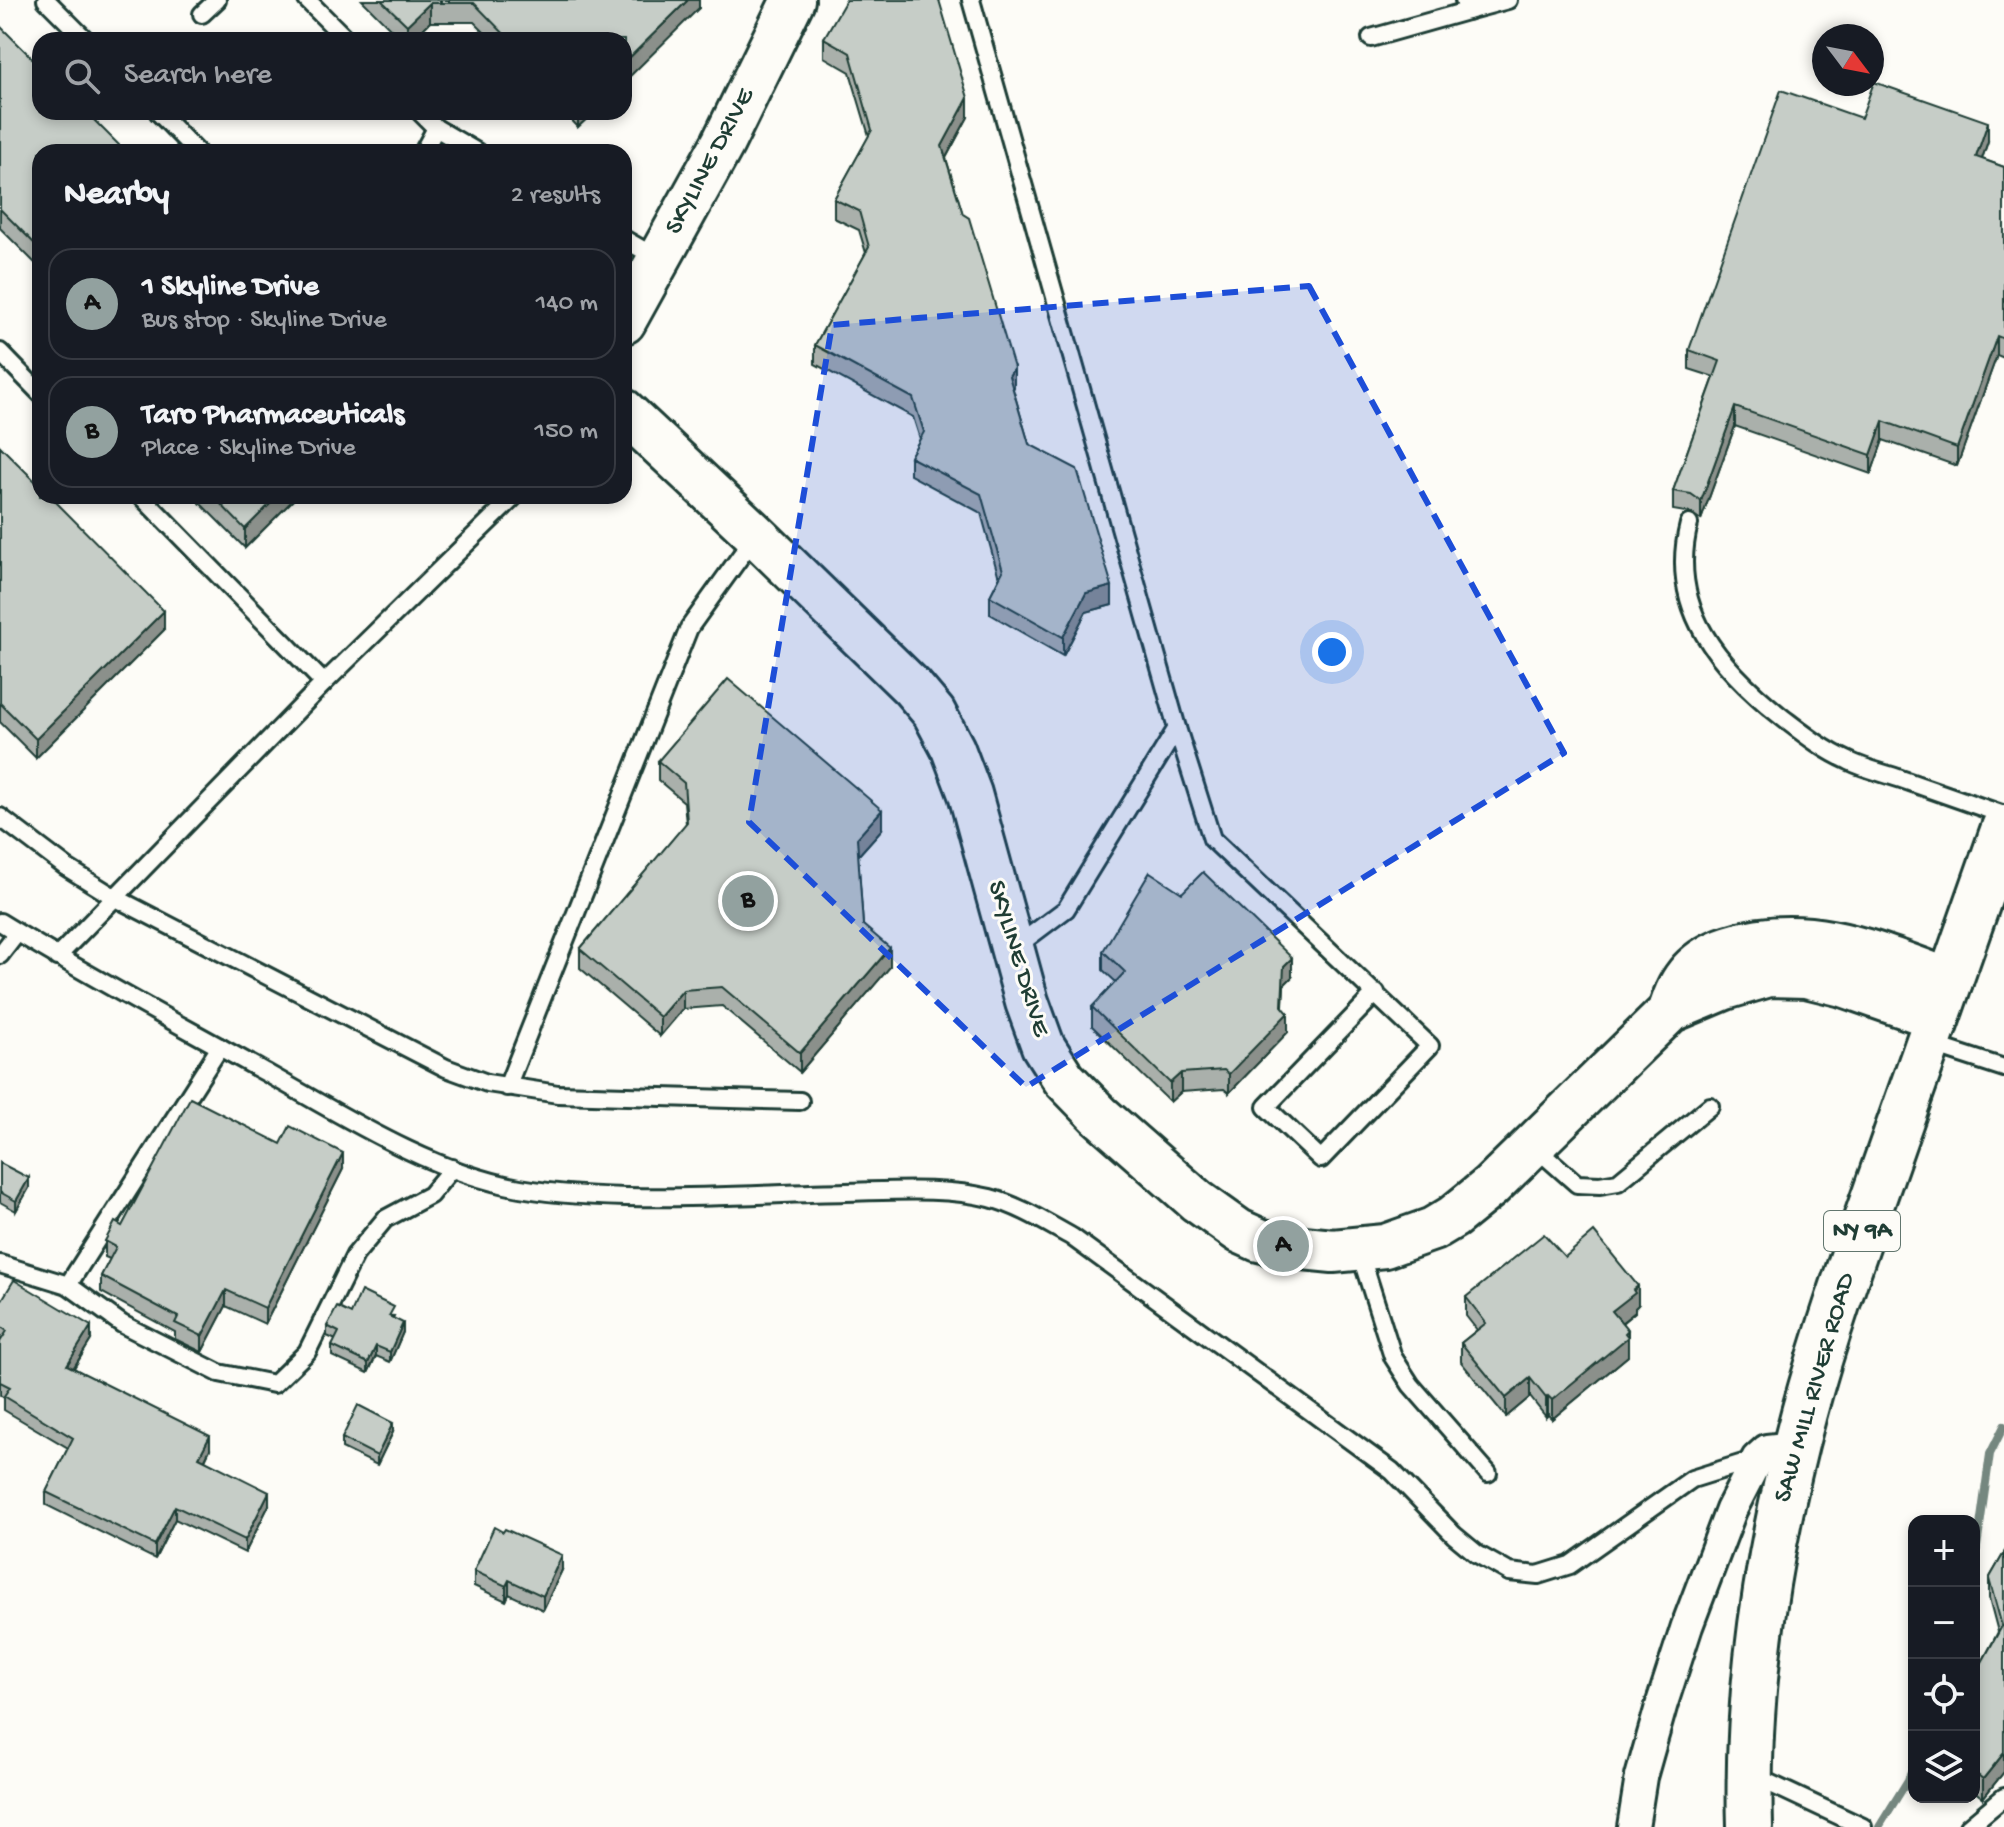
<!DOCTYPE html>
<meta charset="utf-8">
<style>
:root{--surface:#171b24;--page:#242831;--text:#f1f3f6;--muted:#9ea1a6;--line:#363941;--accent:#92a19f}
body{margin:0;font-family:"Gochi Hand",sans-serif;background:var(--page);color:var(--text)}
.controls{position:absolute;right:24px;bottom:24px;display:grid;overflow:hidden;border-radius:16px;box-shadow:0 4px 12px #0003}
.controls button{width:72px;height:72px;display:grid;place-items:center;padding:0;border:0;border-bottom:2px solid var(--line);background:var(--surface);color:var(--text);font:40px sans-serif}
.compass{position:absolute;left:1812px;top:24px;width:72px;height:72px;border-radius:50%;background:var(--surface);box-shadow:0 4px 12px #0003;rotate:122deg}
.you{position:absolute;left:1332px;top:652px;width:28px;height:28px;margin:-20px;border:6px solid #fff;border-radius:50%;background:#1a73e8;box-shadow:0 0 0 12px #1a73e833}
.badge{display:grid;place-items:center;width:52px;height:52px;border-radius:50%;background:var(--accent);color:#111;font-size:26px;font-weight:700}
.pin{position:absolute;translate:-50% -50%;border:4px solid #fff;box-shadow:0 2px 8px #0006}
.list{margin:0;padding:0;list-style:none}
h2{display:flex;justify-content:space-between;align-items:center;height:104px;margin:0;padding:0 32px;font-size:34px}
h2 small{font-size:26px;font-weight:400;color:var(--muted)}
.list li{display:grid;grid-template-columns:52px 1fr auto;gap:24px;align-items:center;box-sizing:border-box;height:112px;margin:0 16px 16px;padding:0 16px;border:2px solid var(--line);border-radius:24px}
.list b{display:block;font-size:30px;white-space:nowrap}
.list p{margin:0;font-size:26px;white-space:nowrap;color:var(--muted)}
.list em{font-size:26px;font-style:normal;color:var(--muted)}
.icon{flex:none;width:44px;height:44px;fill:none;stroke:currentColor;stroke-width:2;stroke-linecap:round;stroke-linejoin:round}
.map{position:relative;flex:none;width:2004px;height:1827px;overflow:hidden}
.search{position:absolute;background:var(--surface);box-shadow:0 4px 12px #0003;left:32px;top:32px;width:600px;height:88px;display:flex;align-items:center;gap:20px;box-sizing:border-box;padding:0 28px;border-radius:24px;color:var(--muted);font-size:30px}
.panel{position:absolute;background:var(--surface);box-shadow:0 4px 12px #0003;left:32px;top:144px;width:600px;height:360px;border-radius:24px}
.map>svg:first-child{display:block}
</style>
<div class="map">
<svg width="2004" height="1827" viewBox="0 0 2004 1827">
<rect width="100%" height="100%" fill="#fdfcf7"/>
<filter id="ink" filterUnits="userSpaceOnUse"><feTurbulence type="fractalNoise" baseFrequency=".0125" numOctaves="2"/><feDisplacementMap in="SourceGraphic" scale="16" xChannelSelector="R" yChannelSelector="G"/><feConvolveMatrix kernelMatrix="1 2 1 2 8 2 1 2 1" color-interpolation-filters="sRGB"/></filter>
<g filter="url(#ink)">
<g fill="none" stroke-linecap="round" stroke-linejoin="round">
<g stroke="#75877f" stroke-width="8">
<path d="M 1974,1569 L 1990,1454 L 2004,1426"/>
<path d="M 1879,1827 L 1908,1780 L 1914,1765"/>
</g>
<defs>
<g id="lane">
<path d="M 46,0 L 86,40"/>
<path d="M 307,0 L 347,40"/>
<path d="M 971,0 L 1177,728 L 1066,909 L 1014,948"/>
<path d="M 1464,0 L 1467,11 L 1508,0"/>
<path d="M 202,14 L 217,0"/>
<path d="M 1371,38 L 1467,11"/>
<path d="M 158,112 L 197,152"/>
<path d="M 420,112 L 436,128 L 477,152"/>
<path d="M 423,152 L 436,128"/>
<path d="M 624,239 L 657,258"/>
<path d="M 0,352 L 40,393"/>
<path d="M 141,496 L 324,683"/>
<path d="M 1689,524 C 1667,609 1720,668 1783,718 C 1804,734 1824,750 1849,761 C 1865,769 1884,773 1901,779 C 1935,791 1970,803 2004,815"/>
<path d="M 1177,728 L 1212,839 L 1430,1046 L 1321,1159 L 1266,1107 L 1376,993"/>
<path d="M 0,817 L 66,867 L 114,897 L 446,1068 L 487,1083 L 558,1094 L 800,1101"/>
<path d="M 0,922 C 86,975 175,1022 263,1071 C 342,1115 430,1172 520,1188 C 622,1205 742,1194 846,1192 C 893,1191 945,1187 990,1198 C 1020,1206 1045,1222 1072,1237 L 1392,1471 L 1454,1535 L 1477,1554 L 1509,1572 L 1538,1575 L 1570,1565 L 1692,1479 L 1756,1459"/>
<path d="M 0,955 L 17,933"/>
<path d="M 57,957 L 324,683 L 515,496"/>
<path d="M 1930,1044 L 2004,1068"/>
<path d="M 507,1087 L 689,628 L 755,536"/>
<path d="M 1534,1146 L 1577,1184 L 1600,1185 L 1618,1182 L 1710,1106"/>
<path d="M 1359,1250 L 1393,1357 L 1411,1385 L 1488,1473"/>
<path d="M 0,1264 L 68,1285 L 220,1047"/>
<path d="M 68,1285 L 122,1324 L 219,1373 L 274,1384 L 307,1352 L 355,1255 L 385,1219 L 430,1195 L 452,1168"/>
<path d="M 1752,1775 L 1863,1827"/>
<path d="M 1968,1827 L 2004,1797"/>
</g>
<path id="street" d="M 1633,1827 L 1641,1777 L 1662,1703 L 1687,1626 L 1731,1510 L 1757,1459 L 1767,1450 L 1795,1447"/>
<g id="secondary">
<path d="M 624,322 L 723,143 L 793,0"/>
<path d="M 624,411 L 756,535 L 912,687 L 934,713 L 953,749 L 970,794 L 1027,1002 L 1043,1046 L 1064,1079 L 1099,1115 L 1197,1201 L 1239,1231 L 1259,1240 L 1283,1246 L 1333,1251 L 1385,1246 L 1433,1229 L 1453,1217 L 1490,1187 L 1670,1011 L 1725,988 L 1769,975 L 1806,976 L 1843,985 L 1937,1018"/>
<path d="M 1670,1011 C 1679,978 1696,958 1730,947 C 1809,922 1877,954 1951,981"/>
</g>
<path id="primary" d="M 1750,1827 C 1746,1689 1768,1547 1804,1413 C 1829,1320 1863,1229 1895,1137 C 1932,1034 1967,931 2004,828"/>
</defs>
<use href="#lane" stroke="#1f3d34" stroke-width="22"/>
<use href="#street" stroke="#1f3d34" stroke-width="36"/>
<use href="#secondary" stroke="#1f3d34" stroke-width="48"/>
<use href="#primary" stroke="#1f3d34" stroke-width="50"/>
<use href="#lane" stroke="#fdfcf7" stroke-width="16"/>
<use href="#street" stroke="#fdfcf7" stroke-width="30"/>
<use href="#secondary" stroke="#fdfcf7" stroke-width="42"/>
<use href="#primary" stroke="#fdfcf7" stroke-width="44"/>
</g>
<g fill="#aab0ab" stroke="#1f3d34" stroke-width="2">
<path d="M 362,0 L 699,0 L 699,8 L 624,40 L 492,40 L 474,22 L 430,22 L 412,40 L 402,40 Z"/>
<path d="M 0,26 L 40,152 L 40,268 L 0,228 Z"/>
<path d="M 824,38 L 968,117 L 946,158 L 1014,387 L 1013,389 L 1029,444 L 1112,605 L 1086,612 L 1063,656 L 990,614 L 990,596 L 999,578 L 981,513 L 910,475 L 910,457 L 920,439 L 913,417 L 815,364 L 815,345 L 866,253 L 859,230 L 834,218 L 834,199 L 869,136 L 850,72 L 824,57 Z"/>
<path d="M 564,112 L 594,112 L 578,127 Z"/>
<path d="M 1861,118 L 1988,141 L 1982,159 L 2004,167 L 2004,358 L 1997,355 L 1957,466 L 1883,440 L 1871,474 L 1735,426 L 1701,520 L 1691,513 L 1673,510 L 1673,491 L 1714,377 L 1689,369 L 1689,350 Z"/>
<path d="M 0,446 L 164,630 L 36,758 L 0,722 Z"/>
<path d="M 197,496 L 297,496 L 245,548 L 197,500 Z"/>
<path d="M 658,761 L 882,829 L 858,856 L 863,925 L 890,967 L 800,1072 L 722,1006 L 683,1009 L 660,1036 L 580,968 L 580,949 L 686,824 L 684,802 L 658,780 Z"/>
<path d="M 1103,951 L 1292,977 L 1284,985 L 1283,1006 L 1288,1032 L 1229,1093 L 1224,1089 L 1181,1092 L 1170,1102 L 1092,1026 L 1092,1007 L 1116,982 L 1103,970 Z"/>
<path d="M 281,1144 L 343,1169 L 265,1324 L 226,1306 L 202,1352 L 175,1339 L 175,1332 L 101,1292 L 101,1276 L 110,1259 L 105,1257 L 105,1241 L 122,1226 Z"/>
<path d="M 0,1163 L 29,1188 L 16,1211 L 0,1202 Z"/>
<path d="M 1466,1297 L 1638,1305 L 1635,1308 L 1635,1312 L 1622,1323 L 1628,1337 L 1628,1356 L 1552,1419 L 1548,1415 L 1546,1417 L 1530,1397 L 1506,1417 L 1461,1362 L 1461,1343 L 1477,1330 L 1466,1316 Z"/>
<path d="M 0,1303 L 91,1340 L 74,1368 L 210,1449 L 205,1460 L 269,1505 L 245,1553 L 175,1519 L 155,1559 L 46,1505 L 46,1492 L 68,1448 L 4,1410 L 4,1398 L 0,1395 L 0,1342 L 1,1340 L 0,1340 Z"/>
<path d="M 351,1314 L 394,1316 L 393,1318 L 403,1332 L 390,1362 L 376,1356 L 368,1373 L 332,1356 L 332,1346 L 336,1340 L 327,1336 L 327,1326 Z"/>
<path d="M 393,1432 L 377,1465 L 342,1448 L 342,1438 Z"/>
<path d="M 2004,1553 L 2004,1772 L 1983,1798 L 1974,1791 L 1974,1661 L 1981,1664 L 1998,1632 L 1989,1598 L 1989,1579 Z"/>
<path d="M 562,1570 L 543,1610 L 509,1594 L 506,1601 L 474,1586 L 474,1571 Z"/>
</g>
<g fill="#8b908b" stroke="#1f3d34" stroke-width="2">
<path d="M 688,0 L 699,0 L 699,8 L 624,82 L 624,63 Z"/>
<path d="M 430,3 L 430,22 L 412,40 L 407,40 L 407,25 Z"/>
<path d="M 968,98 L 968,117 L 942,165 L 942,146 Z"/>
<path d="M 578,112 L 594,112 L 578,127 Z"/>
<path d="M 1988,122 L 1988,141 L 1976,176 L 1976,157 Z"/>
<path d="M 1997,336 L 1997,355 L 1957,466 L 1957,448 Z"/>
<path d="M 1014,368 L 1014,387 L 1009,395 L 1009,376 Z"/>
<path d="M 1735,407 L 1735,426 L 1701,520 L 1701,501 Z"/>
<path d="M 1883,421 L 1883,440 L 1871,474 L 1871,455 Z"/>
<path d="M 278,496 L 297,496 L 245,548 L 245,529 Z"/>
<path d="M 1112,586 L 1112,605 L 1086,612 L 1063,656 L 1063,637 L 1086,593 Z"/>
<path d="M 164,611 L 164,630 L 36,758 L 36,739 Z"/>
<path d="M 882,810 L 882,829 L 857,857 L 857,838 Z"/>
<path d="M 890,948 L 890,967 L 800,1072 L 800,1053 Z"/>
<path d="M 1292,958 L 1292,977 L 1284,985 L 1282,1019 L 1288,1013 L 1288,1032 L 1229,1093 L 1229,1074 L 1284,966 Z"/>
<path d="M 683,990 L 683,1009 L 660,1036 L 660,1017 Z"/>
<path d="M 1181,1073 L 1181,1092 L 1170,1102 L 1170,1083 Z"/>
<path d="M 343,1153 L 343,1169 L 265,1324 L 265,1308 Z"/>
<path d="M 29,1178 L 29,1188 L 16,1211 L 16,1201 Z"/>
<path d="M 1638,1286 L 1638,1305 L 1635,1308 L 1635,1312 L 1612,1330 L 1612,1311 Z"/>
<path d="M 226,1290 L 226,1306 L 202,1352 L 202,1336 Z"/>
<path d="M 403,1323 L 403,1332 L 390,1362 L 390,1352 Z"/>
<path d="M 91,1326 L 91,1340 L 67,1378 L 67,1365 Z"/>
<path d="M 1628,1330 L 1628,1356 L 1552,1419 L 1552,1400 Z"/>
<path d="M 376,1346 L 376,1356 L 368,1373 L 368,1363 Z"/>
<path d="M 1530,1378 L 1530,1397 L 1506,1417 L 1506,1398 Z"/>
<path d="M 1548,1396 L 1548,1415 L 1546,1417 L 1546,1398 Z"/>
<path d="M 393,1423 L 393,1432 L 377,1465 L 377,1456 Z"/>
<path d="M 210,1436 L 210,1449 L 199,1471 L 199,1457 Z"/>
<path d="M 269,1492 L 269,1505 L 245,1553 L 245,1540 Z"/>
<path d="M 175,1506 L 175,1519 L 155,1559 L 155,1545 Z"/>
<path d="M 562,1555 L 562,1570 L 543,1610 L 543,1596 Z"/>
<path d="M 509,1580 L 509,1594 L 506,1601 L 506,1586 Z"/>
<path d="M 2004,1753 L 2004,1772 L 1983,1798 L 1983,1779 Z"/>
</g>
<g fill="#c6cdc7" stroke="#1f3d34" stroke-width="2">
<path d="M 381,0 L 688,0 L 624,63 L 624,40 L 510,40 L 474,3 L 430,3 L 407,25 Z"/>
<path d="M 846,0 L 939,0 L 968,98 L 942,146 L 963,214 L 969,218 L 1014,368 L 1009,376 L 1029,444 L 1077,469 L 1112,586 L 1086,593 L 1063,637 L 990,596 L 1003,571 L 981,494 L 910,457 L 924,432 L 913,398 L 815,345 L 869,247 L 859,211 L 834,199 L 872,130 L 850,53 L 824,38 Z"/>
<path d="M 0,26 L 40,66 L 40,112 L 86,112 L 126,152 L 40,152 L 40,249 L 0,209 Z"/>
<path d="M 1874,82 L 1988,122 L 1976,157 L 2004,167 L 2004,339 L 1997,336 L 1957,448 L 1883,421 L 1871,455 L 1735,407 L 1701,501 L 1691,494 L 1673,491 L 1720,361 L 1689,350 L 1781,90 L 1861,118 Z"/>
<path d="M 0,446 L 40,486 L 40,496 L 50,496 L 164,611 L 36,739 L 0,703 Z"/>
<path d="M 213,496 L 278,496 L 245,529 Z"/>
<path d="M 728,679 L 882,810 L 857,838 L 863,925 L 890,948 L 800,1053 L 722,987 L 683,990 L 660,1017 L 580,949 L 687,822 L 684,783 L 658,761 Z"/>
<path d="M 1150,872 L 1182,893 L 1203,872 L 1292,958 L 1284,966 L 1282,1006 L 1288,1013 L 1229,1074 L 1224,1070 L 1181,1073 L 1170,1083 L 1092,1007 L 1125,972 L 1103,951 Z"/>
<path d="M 190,1098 L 281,1144 L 290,1126 L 343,1153 L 265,1308 L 226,1290 L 202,1336 L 175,1323 L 178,1317 L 101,1276 L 116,1247 L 105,1241 L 115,1222 L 122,1226 Z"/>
<path d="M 0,1163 L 29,1178 L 16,1201 L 0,1192 Z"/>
<path d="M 1594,1232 L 1638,1286 L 1633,1290 L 1635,1293 L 1612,1311 L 1628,1330 L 1625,1333 L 1628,1337 L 1552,1400 L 1548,1396 L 1546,1398 L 1530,1378 L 1506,1398 L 1461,1343 L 1486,1323 L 1466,1297 L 1544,1234 L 1565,1257 Z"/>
<path d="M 14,1280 L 91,1326 L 67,1365 L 210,1436 L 199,1457 L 269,1492 L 245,1540 L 175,1506 L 155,1545 L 46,1492 L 73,1438 L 4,1396 L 10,1387 L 0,1382 L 0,1342 L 7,1331 L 0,1326 L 0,1303 Z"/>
<path d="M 361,1291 L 394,1307 L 389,1316 L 403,1323 L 390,1352 L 376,1346 L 368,1363 L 332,1346 L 339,1332 L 327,1326 L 337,1307 L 351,1314 Z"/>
<path d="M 358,1405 L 393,1423 L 377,1456 L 342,1438 Z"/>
<path d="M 494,1527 L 503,1532 L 505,1529 L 562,1555 L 543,1596 L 509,1580 L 506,1586 L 474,1571 Z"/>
<path d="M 2004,1553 L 2004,1753 L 1983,1779 L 1974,1772 L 1974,1700 L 1975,1698 L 1974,1697 L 1974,1661 L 1981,1664 L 2002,1626 L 1989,1579 Z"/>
</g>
</g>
<path fill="#1d4ed8" fill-opacity="0.2" stroke="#1d4ed8" stroke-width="6" stroke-dasharray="16 10" stroke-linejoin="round" d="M 1309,286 L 1564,753 L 1026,1087 L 749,822 L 832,325 Z"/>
<g text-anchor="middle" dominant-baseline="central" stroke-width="6" stroke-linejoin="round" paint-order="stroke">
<rect fill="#fdfcf7" stroke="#62766e" stroke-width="2" x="1824" y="1211" width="76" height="40" rx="6"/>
<g font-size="24" font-weight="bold" fill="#1f3d34">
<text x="1862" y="1231">NY 9A</text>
</g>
<g font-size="26" fill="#1f3d34" stroke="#fdfcf7">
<text transform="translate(711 162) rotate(-62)">SKYLINE DRIVE</text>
<text transform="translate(1017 959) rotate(73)">SKYLINE DRIVE</text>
<text transform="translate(1816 1388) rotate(-74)">SAW MILL RIVER ROAD</text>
</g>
</g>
</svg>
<div class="controls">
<button>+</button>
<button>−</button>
<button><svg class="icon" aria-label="locate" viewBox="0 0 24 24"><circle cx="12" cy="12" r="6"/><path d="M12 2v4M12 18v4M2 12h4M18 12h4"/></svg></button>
<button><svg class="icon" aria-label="layers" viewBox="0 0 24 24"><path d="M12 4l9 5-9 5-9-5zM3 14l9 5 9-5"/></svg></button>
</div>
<svg class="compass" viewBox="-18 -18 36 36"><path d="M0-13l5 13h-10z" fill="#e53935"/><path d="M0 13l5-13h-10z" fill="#9ea1a6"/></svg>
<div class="you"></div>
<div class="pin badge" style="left:1283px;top:1246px">A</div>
<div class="pin badge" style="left:748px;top:901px">B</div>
<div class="search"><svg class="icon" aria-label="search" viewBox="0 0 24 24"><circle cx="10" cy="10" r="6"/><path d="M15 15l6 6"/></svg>Search here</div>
<section class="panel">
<h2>Nearby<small>2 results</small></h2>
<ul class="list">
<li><span class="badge">A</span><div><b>1 Skyline Drive</b><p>Bus stop · Skyline Drive</p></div><em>140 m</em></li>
<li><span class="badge">B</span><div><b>Taro Pharmaceuticals</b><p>Place · Skyline Drive</p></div><em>150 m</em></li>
</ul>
</section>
</div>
